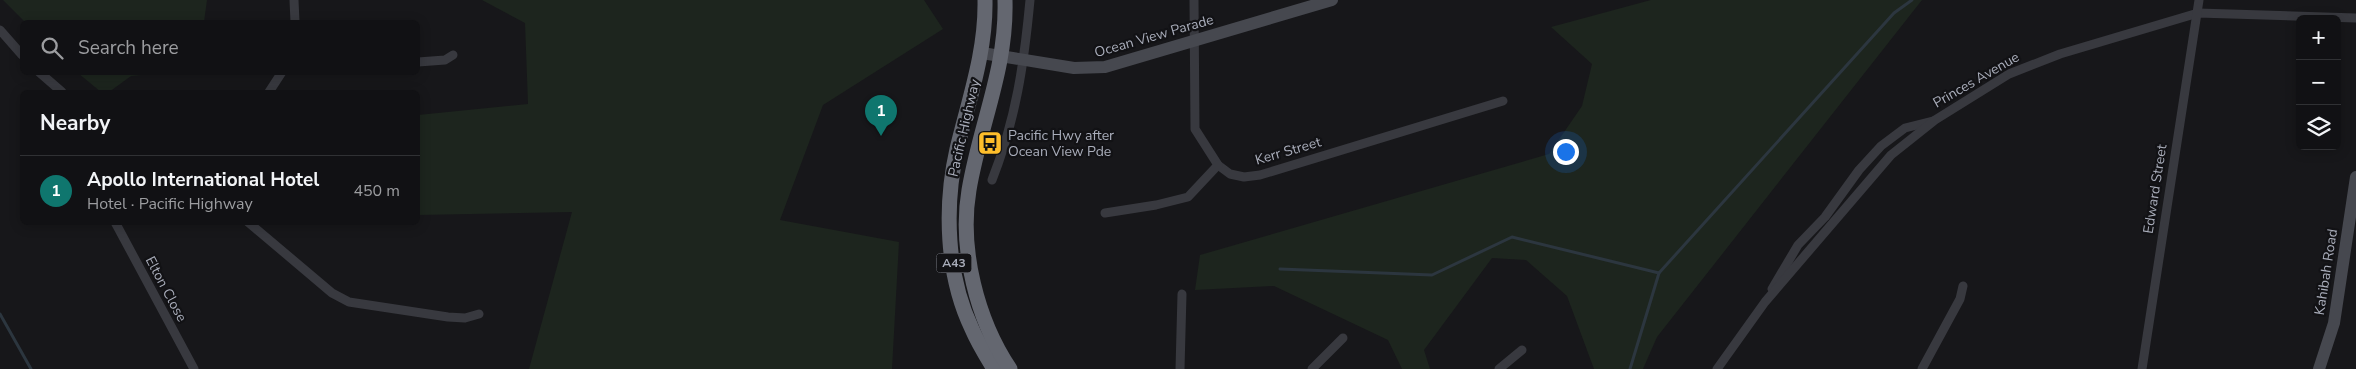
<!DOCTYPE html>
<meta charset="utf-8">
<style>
:root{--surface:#111114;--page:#1a1a1d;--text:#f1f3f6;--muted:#9c9da0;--line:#303134;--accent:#0f766e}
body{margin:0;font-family:"Nunito Sans",sans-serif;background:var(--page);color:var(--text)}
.controls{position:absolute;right:15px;top:15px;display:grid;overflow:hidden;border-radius:8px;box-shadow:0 2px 12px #0003}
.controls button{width:45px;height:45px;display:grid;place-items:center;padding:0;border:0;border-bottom:1px solid var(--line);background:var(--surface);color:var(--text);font:25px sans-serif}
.you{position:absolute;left:1565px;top:151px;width:18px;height:18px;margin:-12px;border:4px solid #fff;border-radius:50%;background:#1a73e8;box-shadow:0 0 0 8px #1a73e833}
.badge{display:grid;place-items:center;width:32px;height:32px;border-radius:50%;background:var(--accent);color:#fff;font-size:16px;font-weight:700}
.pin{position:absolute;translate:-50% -41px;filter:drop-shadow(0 1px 2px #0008)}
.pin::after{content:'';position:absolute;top:26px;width:18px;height:15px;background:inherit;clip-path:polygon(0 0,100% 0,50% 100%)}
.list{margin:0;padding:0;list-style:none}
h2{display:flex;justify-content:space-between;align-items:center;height:65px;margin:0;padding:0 20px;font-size:21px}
h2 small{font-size:16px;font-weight:400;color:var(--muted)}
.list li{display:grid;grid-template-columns:32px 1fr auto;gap:15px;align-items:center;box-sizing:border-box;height:70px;padding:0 20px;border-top:1px solid var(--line)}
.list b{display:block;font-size:19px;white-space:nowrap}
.list p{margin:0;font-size:16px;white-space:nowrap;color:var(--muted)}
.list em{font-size:16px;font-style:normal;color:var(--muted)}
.icon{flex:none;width:28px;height:28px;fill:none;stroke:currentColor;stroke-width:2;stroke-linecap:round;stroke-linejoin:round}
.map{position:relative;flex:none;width:2356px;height:369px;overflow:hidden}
.search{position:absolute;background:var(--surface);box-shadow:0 2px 12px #0003;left:20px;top:20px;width:400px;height:55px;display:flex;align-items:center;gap:12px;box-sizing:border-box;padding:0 18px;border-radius:8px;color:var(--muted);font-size:19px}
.panel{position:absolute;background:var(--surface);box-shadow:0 2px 12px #0003;left:20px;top:90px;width:400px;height:135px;border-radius:8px}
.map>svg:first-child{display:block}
</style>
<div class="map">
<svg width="2356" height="369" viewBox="0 0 2356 369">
<rect width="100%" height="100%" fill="#17171a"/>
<g fill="#1d251e">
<path d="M 3,0 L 207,0 L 204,22 L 25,22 Z"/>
<path d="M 482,0 L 924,0 L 943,29 L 823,105 L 780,220 L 899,242 L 892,369 L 529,369 L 572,212 L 418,215 L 418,115 L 528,104 L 525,23 Z"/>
<path d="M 1651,0 L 1922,0 L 1657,337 L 1643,369 L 1594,369 L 1567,296 L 1526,260 L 1492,258 L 1424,350 L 1430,369 L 1402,369 L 1388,340 L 1274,286 L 1195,290 L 1200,255 L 1549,154 L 1582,106 L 1592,64 L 1551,27 Z"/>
<path d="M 78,73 L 164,73 L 131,76 L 109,92 L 101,92 Z"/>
</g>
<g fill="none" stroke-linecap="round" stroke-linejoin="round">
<g stroke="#2c363f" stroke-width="3">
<path d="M 1280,269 L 1432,275 L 1512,237 L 1659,273"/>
<path d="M 0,314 L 31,369"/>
<path d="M 1630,369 L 1659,273 L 1894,13 L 1912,0"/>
</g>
<g stroke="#38393f" stroke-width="9">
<path d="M 294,0 L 295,22"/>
<path d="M 1194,0 L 1195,129 L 1218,165 L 1230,174 L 1244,177 L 1260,175 L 1503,101"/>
<path d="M 0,30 L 22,55"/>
<path d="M 418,62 L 445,60 L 453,55"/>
<path d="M 39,72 L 62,92"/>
<path d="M 269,92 L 282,72"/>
<path d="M 992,180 C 1016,119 1024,64 1030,0"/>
<path d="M 1105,213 L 1156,205 L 1188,197 L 1218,165"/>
<path d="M 115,222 L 194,369"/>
<path d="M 248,222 L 332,293 L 349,302 L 448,317 L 465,318 L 479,314"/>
<path d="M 1772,289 L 1798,245 L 1825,217 L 1859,170 L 1881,146 L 1905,128 L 1933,121"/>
<path d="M 1180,369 L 1182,294"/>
<path d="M 1312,369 L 1343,338"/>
<path d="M 1499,369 L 1522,350"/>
<path d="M 1717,369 L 1765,302 L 1891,155 L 1935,120 L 2009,74 L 2060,54 L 2198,13 L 2356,18"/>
<path d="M 1922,369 L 1960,299 L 1963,286"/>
<path d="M 2142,369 L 2199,0"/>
</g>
<g stroke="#46484f" stroke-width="12">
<path d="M 982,53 L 1074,68 L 1105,67 L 1332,0"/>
<path d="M 2319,369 L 2334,323 L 2356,177"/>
</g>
<g stroke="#646770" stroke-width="15">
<path d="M 985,0 C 986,52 969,99 957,149 C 944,206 946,275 972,329 C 978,343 986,356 994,369"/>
<path d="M 1005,0 C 1007,69 980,124 969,190 C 959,249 977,320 1010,369"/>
</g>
</g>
<defs>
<symbol id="bus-square" viewBox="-11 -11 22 22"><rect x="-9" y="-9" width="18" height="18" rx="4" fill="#febe2b" stroke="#121215"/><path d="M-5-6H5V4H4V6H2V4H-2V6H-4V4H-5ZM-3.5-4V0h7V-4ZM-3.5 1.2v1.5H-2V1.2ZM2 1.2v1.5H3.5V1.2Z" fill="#111"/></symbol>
</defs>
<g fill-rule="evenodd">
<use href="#bus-square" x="976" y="129" width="28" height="28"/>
</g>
<g text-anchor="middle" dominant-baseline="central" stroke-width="4.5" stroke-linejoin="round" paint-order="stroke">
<rect fill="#121215" stroke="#7c7e88" stroke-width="1" x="936.5" y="253.5" width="35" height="19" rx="4"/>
<g font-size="12" font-weight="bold" fill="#a9adba">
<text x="954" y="263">A43</text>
</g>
<g font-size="14" fill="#a9adba" stroke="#121215">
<text transform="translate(1154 36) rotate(-16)">Ocean View Parade</text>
<text transform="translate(1976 80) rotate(-30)">Princes Avenue</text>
<text transform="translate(964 128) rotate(-77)">Pacific Highway</text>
<text transform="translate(1288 151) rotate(-16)">Kerr Street</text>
<text transform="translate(2155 189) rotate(-81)">Edward Street</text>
<text transform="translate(2326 272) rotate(-81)">Kahibah Road</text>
<text transform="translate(166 289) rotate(62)">Elton Close</text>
</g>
<g font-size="14" fill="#a9adba" stroke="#121215" text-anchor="start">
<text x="1008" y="135">Pacific Hwy after<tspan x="1008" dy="16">Ocean View Pde</tspan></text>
</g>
</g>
</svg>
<div class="controls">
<button>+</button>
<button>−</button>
<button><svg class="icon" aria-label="layers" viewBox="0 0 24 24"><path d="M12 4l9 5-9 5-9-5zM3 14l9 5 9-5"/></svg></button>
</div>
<div class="you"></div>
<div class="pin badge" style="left:881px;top:136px">1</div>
<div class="search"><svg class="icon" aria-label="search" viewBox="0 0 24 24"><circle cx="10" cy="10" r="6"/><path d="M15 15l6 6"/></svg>Search here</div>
<section class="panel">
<h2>Nearby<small></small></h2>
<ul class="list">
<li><span class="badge">1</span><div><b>Apollo International Hotel</b><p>Hotel · Pacific Highway</p></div><em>450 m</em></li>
</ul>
</section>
</div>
